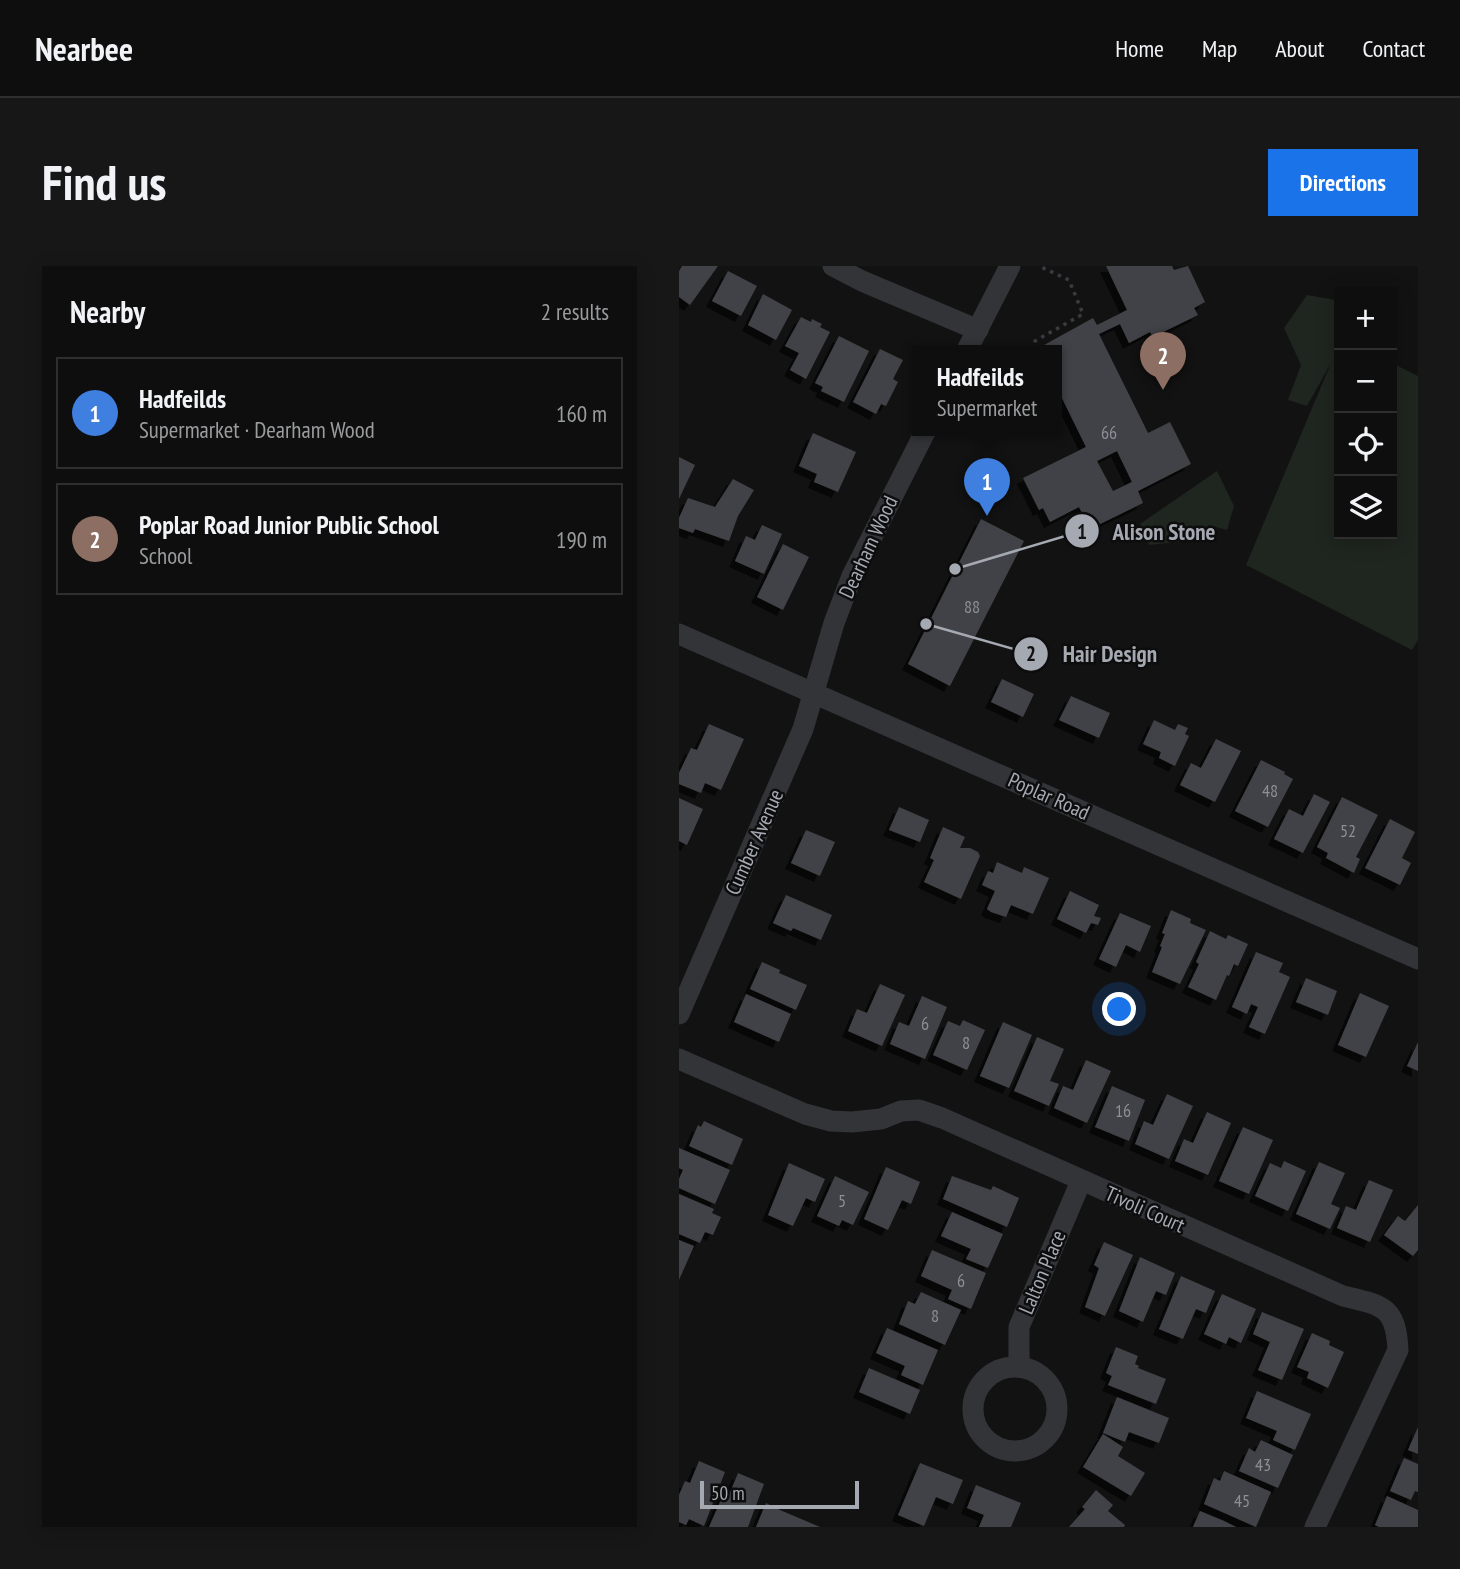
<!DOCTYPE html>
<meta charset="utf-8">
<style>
:root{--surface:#0e0e0e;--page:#171717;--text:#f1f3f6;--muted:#9b9c9e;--line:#2e2e2e;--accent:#1a73e8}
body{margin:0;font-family:"PT Sans Narrow",sans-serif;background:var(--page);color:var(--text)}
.controls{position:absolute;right:21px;top:21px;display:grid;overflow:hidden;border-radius:0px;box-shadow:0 4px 18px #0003}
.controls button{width:63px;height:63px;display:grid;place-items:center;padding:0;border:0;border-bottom:2px solid var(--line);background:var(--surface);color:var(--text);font:35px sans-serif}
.scale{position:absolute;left:21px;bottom:18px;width:159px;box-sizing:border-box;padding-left:7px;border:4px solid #a5a9b2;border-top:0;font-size:19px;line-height:24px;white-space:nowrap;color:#a5a9b2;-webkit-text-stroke:5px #0d0d0e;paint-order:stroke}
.you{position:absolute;left:441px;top:744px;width:24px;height:24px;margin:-18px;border:5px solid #fff;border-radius:50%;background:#1a73e8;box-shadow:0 0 0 10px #1a73e833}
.badge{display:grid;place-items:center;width:46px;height:46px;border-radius:50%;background:var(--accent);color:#fff;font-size:23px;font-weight:700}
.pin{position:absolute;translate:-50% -58px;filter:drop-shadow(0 2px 4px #0008)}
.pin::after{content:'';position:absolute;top:37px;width:24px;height:21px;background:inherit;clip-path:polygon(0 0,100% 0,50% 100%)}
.popup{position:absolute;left:233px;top:79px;width:150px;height:91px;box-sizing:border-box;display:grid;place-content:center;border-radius:0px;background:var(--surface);filter:drop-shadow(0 2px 5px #0005);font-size:23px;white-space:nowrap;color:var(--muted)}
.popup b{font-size:26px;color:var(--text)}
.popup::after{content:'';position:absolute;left:50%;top:100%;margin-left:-14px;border:14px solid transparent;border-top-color:var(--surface)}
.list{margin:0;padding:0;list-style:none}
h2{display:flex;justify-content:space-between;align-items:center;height:91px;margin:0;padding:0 28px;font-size:30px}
h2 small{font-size:23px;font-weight:400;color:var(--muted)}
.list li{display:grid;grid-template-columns:46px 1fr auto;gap:21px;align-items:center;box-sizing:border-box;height:112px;margin:0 14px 14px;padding:0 14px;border:2px solid var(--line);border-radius:0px}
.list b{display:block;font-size:26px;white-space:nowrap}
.list p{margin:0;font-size:23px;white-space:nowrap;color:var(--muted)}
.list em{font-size:23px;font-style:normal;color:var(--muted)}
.icon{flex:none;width:38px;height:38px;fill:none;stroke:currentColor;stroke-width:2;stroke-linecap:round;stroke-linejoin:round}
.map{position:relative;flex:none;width:739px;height:1261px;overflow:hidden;border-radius:0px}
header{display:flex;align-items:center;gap:42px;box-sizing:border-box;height:98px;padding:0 35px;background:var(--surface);border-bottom:2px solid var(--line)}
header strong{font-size:33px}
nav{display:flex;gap:38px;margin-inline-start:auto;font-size:24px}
.intro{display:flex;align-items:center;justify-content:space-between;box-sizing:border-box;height:168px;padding:0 42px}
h1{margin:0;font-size:49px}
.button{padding:18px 32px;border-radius:0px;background:var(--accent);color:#fff;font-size:24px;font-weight:700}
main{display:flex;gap:42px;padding:0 42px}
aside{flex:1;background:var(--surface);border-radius:0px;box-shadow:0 4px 18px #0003}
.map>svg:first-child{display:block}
</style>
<header>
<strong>Nearbee</strong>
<nav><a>Home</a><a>Map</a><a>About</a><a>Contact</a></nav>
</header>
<div class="intro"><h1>Find us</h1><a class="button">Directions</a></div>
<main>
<aside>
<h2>Nearby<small>2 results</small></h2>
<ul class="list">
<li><span class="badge" style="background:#3f7fe0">1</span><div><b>Hadfeilds</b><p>Supermarket · Dearham Wood</p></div><em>160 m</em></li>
<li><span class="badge" style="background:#8d6e63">2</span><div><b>Poplar Road Junior Public School</b><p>School</p></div><em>190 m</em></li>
</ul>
</aside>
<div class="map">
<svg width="739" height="1261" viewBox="0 0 739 1261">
<defs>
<filter id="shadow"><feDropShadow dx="-6" dy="6" stdDeviation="0" flood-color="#0009"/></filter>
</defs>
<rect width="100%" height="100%" fill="#121213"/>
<g fill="#1f251f">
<path d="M 628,29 L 657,34 L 660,41 L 660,268 L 713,268 L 713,97 L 739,110 L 739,374 L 733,384 L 567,299 L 652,97 L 628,140 L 609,134 L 622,99 L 605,62 Z"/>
<path d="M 538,205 L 555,240 L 548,264 L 529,259 L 524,273 L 470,279 L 461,258 Z"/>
</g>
<g fill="#414246" fill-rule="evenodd" filter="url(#shadow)">
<path d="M 3,0 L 39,0 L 11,39 L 0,31 L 0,5 Z"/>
<path d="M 427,0 L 493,0 L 495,4 L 509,0 L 526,36 L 515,42 L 519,49 L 474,71 L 471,66 L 450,77 L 441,58 L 420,68 L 469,167 L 491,156 L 512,198 L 459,225 L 464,237 L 411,263 L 400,241 L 371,256 L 364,242 L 360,244 L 344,212 L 407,181 L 378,122 L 378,84 L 356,84 L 414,52 L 418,59 L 448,44 ZM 438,185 L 453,216 L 434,225 L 418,195 Z"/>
<path d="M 49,5 L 78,20 L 62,50 L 33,35 Z"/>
<path d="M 84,28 L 113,44 L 97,74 L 69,59 Z"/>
<path d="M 122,51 L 132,56 L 133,53 L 143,58 L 141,61 L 151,66 L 127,113 L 111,104 L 120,87 L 106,80 Z"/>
<path d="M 160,70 L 190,85 L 165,136 L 142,125 L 144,121 L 136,117 Z"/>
<path d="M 201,83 L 224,94 L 214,113 L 219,116 L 207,140 L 202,138 L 197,148 L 174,136 Z"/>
<path d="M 134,167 L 177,186 L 159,226 L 135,216 L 138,208 L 120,200 Z"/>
<path d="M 0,191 L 16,199 L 0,233 Z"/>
<path d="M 54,213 L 75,224 L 59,250 L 50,275 L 16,263 L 14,267 L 0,262 L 0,252 L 9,232 L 36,241 Z"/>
<path d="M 302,253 L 345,275 L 271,420 L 229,398 Z"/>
<path d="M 83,259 L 103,268 L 85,308 L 56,295 L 67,270 L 76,274 Z"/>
<path d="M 104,278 L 130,291 L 104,344 L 78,331 Z"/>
<path d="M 323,413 L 355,428 L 344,451 L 312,436 Z"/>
<path d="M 392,430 L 431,447 L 420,472 L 380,454 Z"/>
<path d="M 475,454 L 496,464 L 499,458 L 509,462 L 506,468 L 510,470 L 496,500 L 480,492 L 482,486 L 464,478 Z"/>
<path d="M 30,458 L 65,473 L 42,524 L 26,517 L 22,527 L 0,518 L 0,507 L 12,482 L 18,484 Z"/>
<path d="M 537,473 L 562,485 L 536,536 L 501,519 L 512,497 L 522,502 Z"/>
<path d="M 582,494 L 606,506 L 605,508 L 614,513 L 589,561 L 556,545 Z"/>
<path d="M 635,528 L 651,536 L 624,587 L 595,573 L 610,543 L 624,550 Z"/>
<path d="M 663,531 L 699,549 L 677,591 L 681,593 L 675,607 L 647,592 L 649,587 L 638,581 Z"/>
<path d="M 0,532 L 24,543 L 8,579 L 0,575 Z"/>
<path d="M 220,541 L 250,554 L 241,576 L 210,564 Z"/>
<path d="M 711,553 L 736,566 L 723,592 L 732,597 L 721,619 L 686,602 Z"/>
<path d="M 264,561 L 286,571 L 281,582 L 291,582 L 299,586 L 301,590 L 282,633 L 245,616 L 255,594 L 251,592 Z"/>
<path d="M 127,564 L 156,576 L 141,610 L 112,597 Z"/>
<path d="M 318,596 L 343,607 L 345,601 L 370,612 L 354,648 L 332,639 L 327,651 L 312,646 L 308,643 L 316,625 L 303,619 L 309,605 L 314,607 Z"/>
<path d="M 391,625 L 420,639 L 415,650 L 422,652 L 419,659 L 412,657 L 407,667 L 378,653 Z"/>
<path d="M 107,629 L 153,649 L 142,674 L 114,662 L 112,665 L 94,657 Z"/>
<path d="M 492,644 L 512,653 L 511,657 L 527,664 L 501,718 L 473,706 L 483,681 L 481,680 L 486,668 L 483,667 Z"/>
<path d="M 441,647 L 472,660 L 461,686 L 447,679 L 437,701 L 420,693 Z"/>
<path d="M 531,665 L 547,673 L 549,669 L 569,678 L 559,700 L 555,698 L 550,710 L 548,709 L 537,734 L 509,721 L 520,698 L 517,696 Z"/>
<path d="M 577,686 L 604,697 L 600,706 L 611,711 L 586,768 L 570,761 L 579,741 L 572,738 L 568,748 L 553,741 Z"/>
<path d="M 83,696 L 101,704 L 100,707 L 128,719 L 117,744 L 71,723 Z"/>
<path d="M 627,712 L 658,725 L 649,749 L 617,736 Z"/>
<path d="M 201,718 L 226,729 L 203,780 L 169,765 L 178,743 L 188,747 Z"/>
<path d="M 681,727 L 710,740 L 687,791 L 659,779 Z"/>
<path d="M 67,728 L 112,748 L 100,776 L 55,756 Z"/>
<path d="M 243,730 L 268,741 L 246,793 L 211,778 L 220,756 L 230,760 Z"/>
<path d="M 284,754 L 306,764 L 288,804 L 254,789 L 269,755 L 281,760 Z"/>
<path d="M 324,756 L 353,769 L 330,822 L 301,810 Z"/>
<path d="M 358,771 L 385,783 L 371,815 L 380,818 L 370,840 L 335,825 Z"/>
<path d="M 739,776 L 739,805 L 728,800 Z"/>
<path d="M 407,794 L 432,805 L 408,857 L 375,842 L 384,820 L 394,824 Z"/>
<path d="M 433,820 L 466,834 L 450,875 L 416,861 Z"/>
<path d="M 488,828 L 514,840 L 490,893 L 456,878 L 465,855 L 474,859 Z"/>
<path d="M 528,846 L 552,857 L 529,909 L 496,895 L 505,873 L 514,877 Z"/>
<path d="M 25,855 L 64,873 L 53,899 L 10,880 L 19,859 L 22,861 Z"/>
<path d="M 564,861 L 594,874 L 570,928 L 540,915 Z"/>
<path d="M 0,882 L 51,904 L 36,938 L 0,922 L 0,913 L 4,904 L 0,902 Z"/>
<path d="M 605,895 L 627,905 L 609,945 L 576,930 L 591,897 L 602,902 Z"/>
<path d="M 640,896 L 666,907 L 652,938 L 661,942 L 651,963 L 617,948 Z"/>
<path d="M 110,897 L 146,913 L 136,936 L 127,932 L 114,960 L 89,949 Z"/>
<path d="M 207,901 L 241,916 L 232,938 L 223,934 L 209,964 L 185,953 Z"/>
<path d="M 156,910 L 190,926 L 174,959 L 163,954 L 160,960 L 138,950 Z"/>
<path d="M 273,910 L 312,924 L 314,920 L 340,932 L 328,961 L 264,933 Z"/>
<path d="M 690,914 L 714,924 L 691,976 L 658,962 L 667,940 L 677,944 Z"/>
<path d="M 0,928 L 35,943 L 33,947 L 42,951 L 34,969 L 26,966 L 21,977 L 0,968 Z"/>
<path d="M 739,939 L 739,984 L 734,990 L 705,969 L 719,950 L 726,955 Z"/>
<path d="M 273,946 L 324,968 L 309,1002 L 287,993 L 292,983 L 262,970 Z"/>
<path d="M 0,974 L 15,980 L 0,1014 Z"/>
<path d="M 425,976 L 454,989 L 426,1050 L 406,1041 L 420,1002 L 415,999 Z"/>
<path d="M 253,984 L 307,1007 L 292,1043 L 269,1033 L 273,1024 L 242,1010 Z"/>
<path d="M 461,991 L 496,1007 L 487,1029 L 477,1025 L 464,1056 L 440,1045 Z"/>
<path d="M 502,1010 L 536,1025 L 527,1047 L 517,1043 L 504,1073 L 480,1063 Z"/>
<path d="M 242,1026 L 282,1044 L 266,1079 L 220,1058 L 229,1035 L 236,1038 Z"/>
<path d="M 543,1028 L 577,1043 L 562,1077 L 550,1071 L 547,1078 L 525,1068 Z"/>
<path d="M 583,1046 L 625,1063 L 603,1114 L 579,1104 L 591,1076 L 574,1068 Z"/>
<path d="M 208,1062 L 259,1084 L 244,1119 L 222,1109 L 226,1100 L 197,1087 Z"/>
<path d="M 633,1067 L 651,1075 L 650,1079 L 665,1086 L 649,1122 L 628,1112 L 630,1106 L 618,1101 Z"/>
<path d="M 437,1081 L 459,1090 L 456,1098 L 460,1100 L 459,1102 L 487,1113 L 477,1138 L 429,1119 L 433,1110 L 427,1107 Z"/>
<path d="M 190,1102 L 241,1124 L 231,1148 L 180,1126 Z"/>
<path d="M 578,1125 L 632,1148 L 616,1184 L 594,1174 L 598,1165 L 567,1152 Z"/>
<path d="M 438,1131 L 490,1152 L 480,1177 L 450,1166 L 446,1176 L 424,1167 Z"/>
<path d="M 739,1161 L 739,1188 L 729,1184 Z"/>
<path d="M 424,1168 L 444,1181 L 439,1190 L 466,1207 L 452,1230 L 404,1201 Z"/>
<path d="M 582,1174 L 614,1189 L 599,1222 L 560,1205 L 570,1182 L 576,1186 Z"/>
<path d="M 725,1192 L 739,1198 L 739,1226 L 736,1225 L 732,1234 L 711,1225 Z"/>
<path d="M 20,1195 L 46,1206 L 25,1260 L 10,1253 L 7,1259 L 0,1256 L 0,1229 L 6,1215 L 11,1217 Z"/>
<path d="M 241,1197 L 284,1214 L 274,1238 L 257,1231 L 245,1260 L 219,1249 Z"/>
<path d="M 545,1205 L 592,1226 L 577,1261 L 525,1238 L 535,1212 L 541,1215 Z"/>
<path d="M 59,1207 L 85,1218 L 69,1261 L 30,1261 L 45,1227 L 50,1229 Z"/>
<path d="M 297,1219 L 342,1237 L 332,1261 L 300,1261 L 305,1249 L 288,1242 Z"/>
<path d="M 417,1224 L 434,1239 L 429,1245 L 446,1259 L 445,1261 L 390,1261 L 406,1243 L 403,1241 Z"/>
<path d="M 708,1230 L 739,1244 L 739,1261 L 700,1261 L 696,1259 Z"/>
<path d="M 87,1237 L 101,1244 L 141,1261 L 77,1261 Z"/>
<path d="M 521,1245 L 545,1255 L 557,1261 L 514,1261 Z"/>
</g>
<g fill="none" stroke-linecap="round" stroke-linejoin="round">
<path stroke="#393b3e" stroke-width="3.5" stroke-dasharray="3.5 5" stroke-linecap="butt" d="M 352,84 L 356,75 L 404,48 L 390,14 L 360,0"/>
<g stroke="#333438" stroke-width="21">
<path d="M 154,0 L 183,15 L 299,64"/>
<path d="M 288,84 L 331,0"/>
<path d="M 0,368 L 739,693"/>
<path d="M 0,748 L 124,463 L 155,357 L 173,310 L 247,164"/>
<path d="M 0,793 L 126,848 L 152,855 L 173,856 L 202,853 L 222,845 L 240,844 L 263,852 L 664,1030 C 703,1039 717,1040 719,1084 L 636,1261"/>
<path d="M 340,1101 L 340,1061 L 402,915"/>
<circle cx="336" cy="1143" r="42"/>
</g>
</g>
<g text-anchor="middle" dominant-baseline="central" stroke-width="5" stroke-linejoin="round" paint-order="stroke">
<g font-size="18" fill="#8c8f97">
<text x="430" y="166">66</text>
<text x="293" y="340">88</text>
<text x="591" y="524">48</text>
<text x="669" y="564">52</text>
<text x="246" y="757">6</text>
<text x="287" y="776">8</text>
<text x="444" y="844">16</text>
<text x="163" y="934">5</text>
<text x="282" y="1014">6</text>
<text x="256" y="1049">8</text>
<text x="584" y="1198">43</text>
<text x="563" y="1234">45</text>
</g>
<g font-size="21" fill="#a5a9b2" stroke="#0d0d0e">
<text transform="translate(189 281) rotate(-65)">Dearham Wood</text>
<text transform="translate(370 530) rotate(24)">Poplar Road</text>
<text transform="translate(75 576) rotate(-66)">Cumber Avenue</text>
<text transform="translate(466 943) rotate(24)">Tivoli Court</text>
<text transform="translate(363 1006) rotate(-67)">Lalton Place</text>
</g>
</g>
<path fill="none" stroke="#a5a9b2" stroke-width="2.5" d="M276 303L403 265M247 358L352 388"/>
<g fill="#a5a9b2" stroke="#0d0d0e" stroke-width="2.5">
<circle cx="276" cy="303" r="7"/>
<circle cx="247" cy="358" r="7"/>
<circle cx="403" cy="265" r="18"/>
<circle cx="352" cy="388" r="18"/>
</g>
<g font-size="21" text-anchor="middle" font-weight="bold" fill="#111">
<text x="403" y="273">1</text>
<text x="352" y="395">2</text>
</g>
<g font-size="23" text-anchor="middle" font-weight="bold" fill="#a5a9b2" stroke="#0d0d0e" stroke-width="5" stroke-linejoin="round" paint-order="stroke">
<text x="485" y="274">Alison Stone</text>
<text x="431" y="396">Hair Design</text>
</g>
</svg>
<div class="controls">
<button>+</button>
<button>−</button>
<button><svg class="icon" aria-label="locate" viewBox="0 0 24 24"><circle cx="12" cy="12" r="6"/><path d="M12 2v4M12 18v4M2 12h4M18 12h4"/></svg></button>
<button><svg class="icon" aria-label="layers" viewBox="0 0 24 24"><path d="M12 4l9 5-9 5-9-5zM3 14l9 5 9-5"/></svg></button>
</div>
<div class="scale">50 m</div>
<div class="you"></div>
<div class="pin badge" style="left:308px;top:250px;background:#3f7fe0">1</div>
<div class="popup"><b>Hadfeilds</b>Supermarket</div>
<div class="pin badge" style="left:484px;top:124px;background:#8d6e63">2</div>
</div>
</main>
